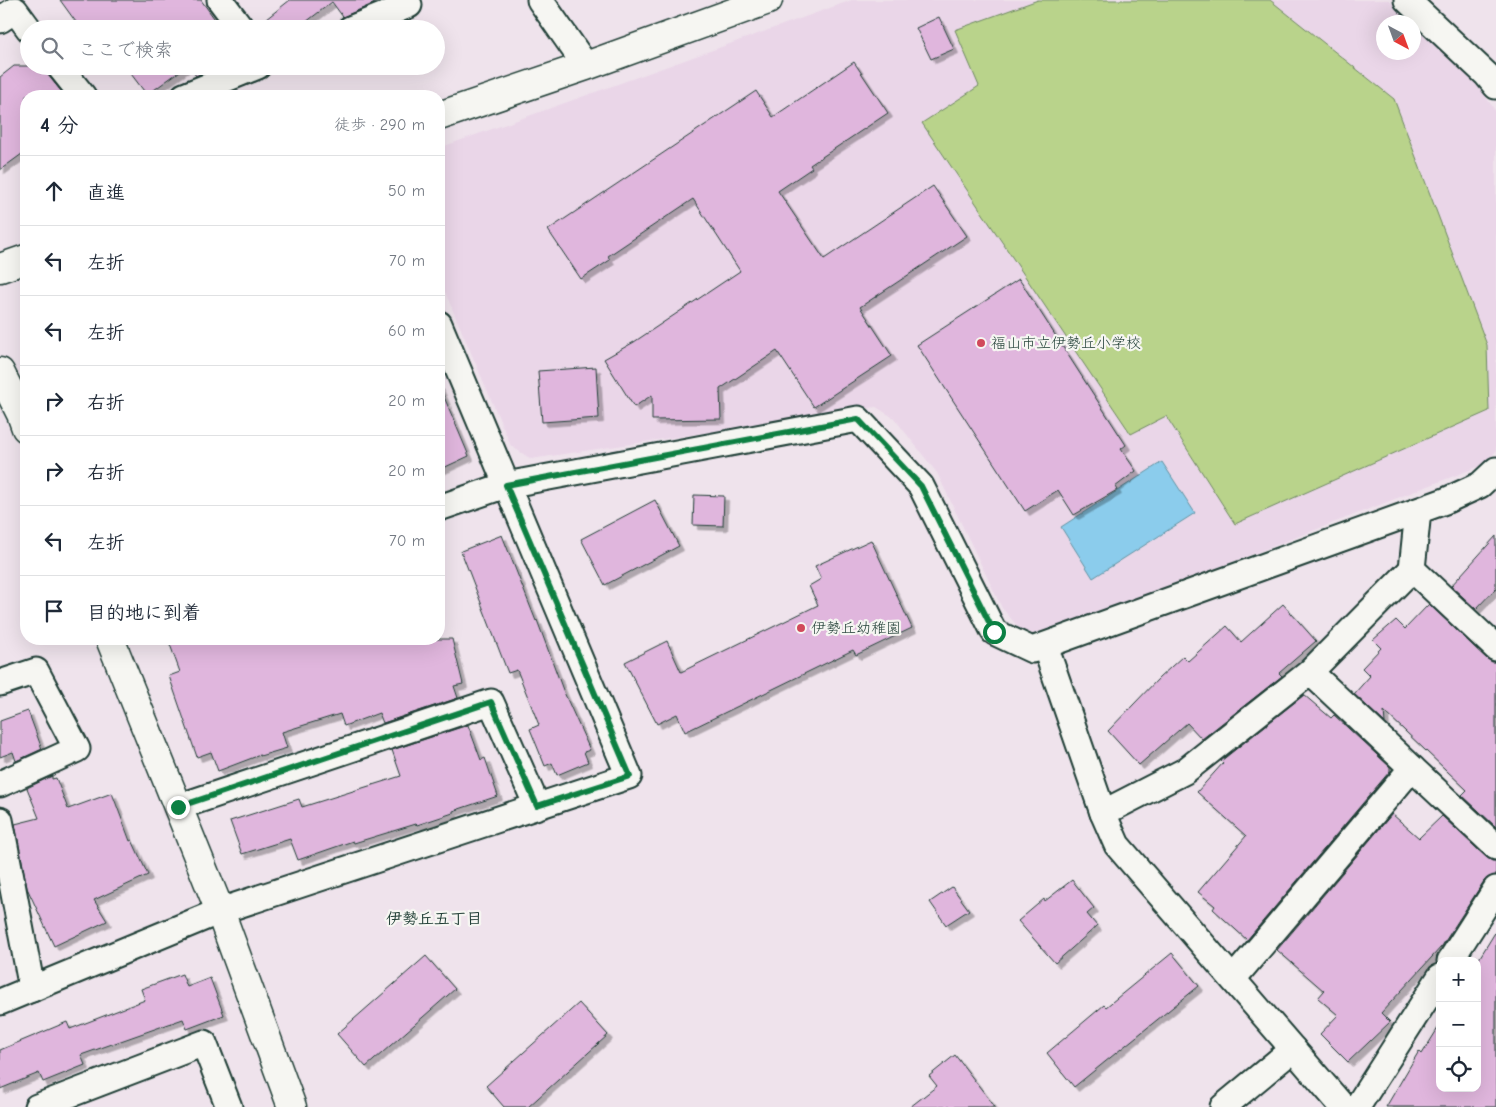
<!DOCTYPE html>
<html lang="ja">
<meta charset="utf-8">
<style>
:root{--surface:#fff;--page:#f2f2f3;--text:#1f2937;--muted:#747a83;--line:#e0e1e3}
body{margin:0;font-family:"Comic Neue","Klee One",sans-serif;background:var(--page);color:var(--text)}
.controls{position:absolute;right:15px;bottom:15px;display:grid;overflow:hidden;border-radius:10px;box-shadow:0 5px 20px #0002}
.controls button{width:45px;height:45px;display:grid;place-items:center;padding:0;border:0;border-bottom:1px solid var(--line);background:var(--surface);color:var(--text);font:25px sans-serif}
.compass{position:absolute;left:1376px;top:15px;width:45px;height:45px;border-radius:50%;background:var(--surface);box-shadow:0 5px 20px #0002;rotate:139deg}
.stop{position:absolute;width:15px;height:15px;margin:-11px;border:4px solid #0b8043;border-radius:50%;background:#fff}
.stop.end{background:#0b8043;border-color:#fff;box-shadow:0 1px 5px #0008}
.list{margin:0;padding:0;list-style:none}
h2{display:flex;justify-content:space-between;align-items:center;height:65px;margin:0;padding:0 20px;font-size:21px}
h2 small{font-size:16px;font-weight:400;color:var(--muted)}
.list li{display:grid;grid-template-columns:32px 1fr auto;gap:15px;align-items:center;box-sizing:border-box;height:70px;padding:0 20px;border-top:1px solid var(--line)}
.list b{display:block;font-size:19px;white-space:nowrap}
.list em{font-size:16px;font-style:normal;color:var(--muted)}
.icon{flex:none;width:28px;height:28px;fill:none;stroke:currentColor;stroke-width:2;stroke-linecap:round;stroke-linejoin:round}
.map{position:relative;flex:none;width:1496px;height:1107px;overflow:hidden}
.search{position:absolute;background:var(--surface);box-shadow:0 5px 20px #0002;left:20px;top:20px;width:425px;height:55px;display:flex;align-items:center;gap:12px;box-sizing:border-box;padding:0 18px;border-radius:28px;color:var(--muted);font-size:19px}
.panel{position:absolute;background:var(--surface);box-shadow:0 5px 20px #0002;left:20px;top:90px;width:425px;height:555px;border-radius:20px}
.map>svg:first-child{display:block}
</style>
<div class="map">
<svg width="1496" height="1107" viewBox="0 0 1496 1107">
<defs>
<filter id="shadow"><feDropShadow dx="4.5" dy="4.5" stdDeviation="0" flood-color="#0004"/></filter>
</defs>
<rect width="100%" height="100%" fill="#efe3ec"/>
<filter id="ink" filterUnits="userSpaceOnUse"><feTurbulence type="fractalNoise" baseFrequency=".02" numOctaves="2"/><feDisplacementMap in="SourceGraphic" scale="10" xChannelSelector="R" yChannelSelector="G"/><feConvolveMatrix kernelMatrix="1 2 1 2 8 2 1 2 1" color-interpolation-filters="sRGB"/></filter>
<g filter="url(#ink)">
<path fill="#ead6e8" d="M 852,0 L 1389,0 L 1413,22 L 1384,22 L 1384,52 L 1414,52 L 1414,23 L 1475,81 L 1496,112 L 1496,451 L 1485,464 L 1039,637 L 1019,628 L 1002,608 L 937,473 L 894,418 L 876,407 L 531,459 L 511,446 L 439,278 L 439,148 Z"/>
<path fill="#b9d38b" stroke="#6c8860" d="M 1038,0 L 1270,0 L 1394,99 L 1487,345 L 1489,411 L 1235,524 L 1166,416 L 1131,434 L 922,123 L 979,86 L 955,30 Z"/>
<path fill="#8bccec" stroke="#6093a2" d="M 1162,462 L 1195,513 L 1093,578 L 1061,527 Z"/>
<g fill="#e0b6dd" stroke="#1f3d34" filter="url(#shadow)">
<path d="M 60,0 L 201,0 L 222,29 L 81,29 Z"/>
<path d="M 290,0 L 373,0 L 375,3 L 343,17 L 332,2 L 297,29 L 256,29 L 256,27 Z"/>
<path d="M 939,17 L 954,49 L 931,59 L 916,28 Z"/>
<path d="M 854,62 L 888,113 L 810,165 L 812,168 L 778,191 L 824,259 L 933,186 L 967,236 L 860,307 L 892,356 L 814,407 L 777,351 L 720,389 L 721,419 L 652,420 L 652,395 L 634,407 L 604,359 L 634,342 L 740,271 L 693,199 L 608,256 L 610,260 L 581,279 L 548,230 L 756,91 L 773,117 Z"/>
<path d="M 14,66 L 45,66 L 48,75 L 65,96 L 26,96 L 26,151 L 0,170 L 0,77 Z"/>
<path d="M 125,66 L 187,66 L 147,95 Z"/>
<path d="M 189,66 L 219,66 L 209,70 L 208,69 L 196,76 Z"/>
<path d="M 1019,279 L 1126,445 L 1121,449 L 1136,471 L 1115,487 L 1117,490 L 1074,515 L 1058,490 L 1025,511 L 917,345 Z"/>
<path d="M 596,367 L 599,418 L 542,422 L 538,371 Z"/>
<path d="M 439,385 L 469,456 L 439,470 Z"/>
<path d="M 694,495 L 724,496 L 723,526 L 693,525 Z"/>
<path d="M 655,500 L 679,546 L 605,585 L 581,539 Z"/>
<path d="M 502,535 L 536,621 L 537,620 L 563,690 L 590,750 L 584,752 L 588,762 L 557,775 L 552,763 L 545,766 L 530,729 L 539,725 L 517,670 L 508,673 L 461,551 Z"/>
<path d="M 1496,536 L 1496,588 L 1476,609 L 1451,586 Z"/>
<path d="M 871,540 L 912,628 L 856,655 L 853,650 L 685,732 L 677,714 L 657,724 L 625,662 L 667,641 L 681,672 L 818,605 L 809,586 L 821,579 L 815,566 Z"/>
<path d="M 1283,604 L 1316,641 L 1279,673 L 1282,676 L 1202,739 L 1187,723 L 1139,765 L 1108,731 L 1159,678 L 1183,656 L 1188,661 L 1227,626 L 1241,642 Z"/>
<path d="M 1429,604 L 1486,658 L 1492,662 L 1496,662 L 1496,827 L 1462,795 L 1467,790 L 1384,711 L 1385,723 L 1354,694 L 1370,676 L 1362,668 L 1381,648 L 1373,640 L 1396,620 L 1405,629 Z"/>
<path d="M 168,639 L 452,639 L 463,684 L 454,686 L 458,698 L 383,723 L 379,713 L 344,726 L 340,714 L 282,732 L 287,748 L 260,756 L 260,755 L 218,771 L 211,752 L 197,757 L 169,676 L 180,672 Z"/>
<path d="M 1304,695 L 1331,718 L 1334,715 L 1390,767 L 1390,771 L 1247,940 L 1213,909 L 1215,906 L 1198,892 L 1246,836 L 1197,792 L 1223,763 L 1221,761 Z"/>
<path d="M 28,711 L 42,749 L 16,761 L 13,752 L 0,757 L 0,721 Z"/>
<path d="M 468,725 L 481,760 L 485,758 L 498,796 L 453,811 L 453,813 L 417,825 L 416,824 L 354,843 L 353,841 L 298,860 L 290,839 L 242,854 L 230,821 L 299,799 L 302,807 L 401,776 L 392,750 Z"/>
<path d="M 52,776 L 52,779 L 56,778 L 68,809 L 112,793 L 130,841 L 132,840 L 148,875 L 94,900 L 107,921 L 54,946 L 27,888 L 15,824 L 39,818 L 27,788 Z"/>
<path d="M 1392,814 L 1419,838 L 1442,816 L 1486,857 L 1492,861 L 1496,861 L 1496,875 L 1489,877 L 1484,881 L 1442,946 L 1381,1013 L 1390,1022 L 1348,1062 L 1320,1034 L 1338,1015 L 1318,998 L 1324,991 L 1277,950 Z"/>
<path d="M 1072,880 L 1094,908 L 1087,914 L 1097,926 L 1055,963 L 1018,921 L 1044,899 L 1045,901 Z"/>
<path d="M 952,887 L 969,910 L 946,925 L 930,902 Z"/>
<path d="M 1496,931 L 1496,1107 L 1386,1107 L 1419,1051 L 1422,1054 L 1440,1025 L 1440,1088 L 1477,1088 L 1477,962 Z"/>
<path d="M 1172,953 L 1199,986 L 1074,1087 L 1047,1053 L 1104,1005 L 1106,1007 Z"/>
<path d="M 426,956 L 455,989 L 366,1067 L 337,1034 Z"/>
<path d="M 182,974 L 187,987 L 210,978 L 224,1015 L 187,1029 L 183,1019 L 81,1055 L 85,1065 L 43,1082 L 39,1073 L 0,1089 L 0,1050 L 67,1022 L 70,1029 L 145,1000 L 141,989 Z"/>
<path d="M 579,1003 L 608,1035 L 528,1107 L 504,1107 L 486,1086 Z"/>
<path d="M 955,1055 L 995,1107 L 910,1107 L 937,1086 L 929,1076 Z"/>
</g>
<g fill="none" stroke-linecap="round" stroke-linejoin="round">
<defs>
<g id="minor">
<path d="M 220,0 L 242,29"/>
<path d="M 540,0 L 586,66"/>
<path d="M 1407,0 L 1487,75 L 1496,86"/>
<path d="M 0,20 L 15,10 L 29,29"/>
<path d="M 350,29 L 409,5 L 405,0"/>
<path d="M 59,66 L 83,96"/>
<path d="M 184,96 L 258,66"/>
<path d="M 439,508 L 506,485 L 858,419 L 921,486 L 994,632 L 1032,650 L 1445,501 L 1480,485 L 1496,470"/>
<path d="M 1418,511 L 1412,569 L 1496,648"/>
<path d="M 1045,646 L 1103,813"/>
<path d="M 1310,672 L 1496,847"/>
<path d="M 0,683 L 36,671 L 77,749 L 0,784"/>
<path d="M 178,807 L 491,702 L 537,806"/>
<path d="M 0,820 L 32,989"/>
<path d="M 1450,961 L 1496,889"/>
<path d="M 1233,979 L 1412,768"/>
<path d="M 0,1002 L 220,911 L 629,776 L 439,324"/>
<path d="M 37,1107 L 204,1043 L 229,1107"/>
<path d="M 1223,1107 L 1293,1049"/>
<path d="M 1343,1107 L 1117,845 L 1103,813 L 1185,771 L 1310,672 L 1412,569"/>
<path d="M 1357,1107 L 1440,977"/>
</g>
<g id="tertiary">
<path d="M 439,116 L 586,66 L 768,0"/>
<path d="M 0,268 L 26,259"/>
<path d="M 0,372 L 21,414 L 26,428"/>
<path d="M 110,639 L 220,911 L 292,1107"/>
</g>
</defs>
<use href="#minor" stroke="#1f3d34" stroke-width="29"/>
<use href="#tertiary" stroke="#1f3d34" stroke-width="31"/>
<use href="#minor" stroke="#f6f6f2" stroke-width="25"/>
<use href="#tertiary" stroke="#f6f6f2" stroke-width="28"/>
</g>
</g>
<g fill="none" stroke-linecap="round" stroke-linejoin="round" filter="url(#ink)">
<path stroke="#0b8043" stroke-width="6" d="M 178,807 L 491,702 L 537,806 L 630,776 L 506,485 L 858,419 L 921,486 L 994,632"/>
</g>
<g fill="#d1495b" stroke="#f6f6f2" stroke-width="2">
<circle cx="981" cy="343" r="5"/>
<circle cx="801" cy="628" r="5"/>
</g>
<g text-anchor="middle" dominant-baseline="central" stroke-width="4.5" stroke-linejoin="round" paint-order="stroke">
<g font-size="15" fill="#1f3d34" stroke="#f6f6f2" text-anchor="start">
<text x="991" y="343">福山市立伊勢丘小学校</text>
<text x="811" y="628">伊勢丘幼稚園</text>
</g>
<g font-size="16" font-weight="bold" fill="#1f3d34" stroke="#f6f6f2">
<text x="434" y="919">伊勢丘五丁目</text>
</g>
</g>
</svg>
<div class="controls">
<button>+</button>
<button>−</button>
<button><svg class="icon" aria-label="locate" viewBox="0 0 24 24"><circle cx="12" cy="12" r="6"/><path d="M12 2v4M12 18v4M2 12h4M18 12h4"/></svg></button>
</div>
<svg class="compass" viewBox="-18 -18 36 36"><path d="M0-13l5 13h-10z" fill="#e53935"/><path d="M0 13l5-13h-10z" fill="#747a83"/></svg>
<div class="stop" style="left:994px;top:632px"></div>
<div class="stop end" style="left:178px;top:807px"></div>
<div class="search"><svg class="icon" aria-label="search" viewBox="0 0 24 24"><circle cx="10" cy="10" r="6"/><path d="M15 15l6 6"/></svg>ここで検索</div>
<section class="panel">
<h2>4 分<small>徒歩 · 290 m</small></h2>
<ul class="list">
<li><svg class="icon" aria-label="ahead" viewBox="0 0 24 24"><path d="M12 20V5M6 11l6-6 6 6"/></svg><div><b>直進</b></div><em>50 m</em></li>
<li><svg class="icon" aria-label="left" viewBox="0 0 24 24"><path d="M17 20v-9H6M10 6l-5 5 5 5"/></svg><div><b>左折</b></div><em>70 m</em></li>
<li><svg class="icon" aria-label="left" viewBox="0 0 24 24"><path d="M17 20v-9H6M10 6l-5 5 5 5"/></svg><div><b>左折</b></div><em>60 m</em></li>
<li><svg class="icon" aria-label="right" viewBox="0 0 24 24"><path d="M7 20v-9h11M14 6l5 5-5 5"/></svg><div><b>右折</b></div><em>20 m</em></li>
<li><svg class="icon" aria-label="right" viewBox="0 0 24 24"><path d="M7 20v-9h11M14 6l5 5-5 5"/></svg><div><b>右折</b></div><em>20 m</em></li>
<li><svg class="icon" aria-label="left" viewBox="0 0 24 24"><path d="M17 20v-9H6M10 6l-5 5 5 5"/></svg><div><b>左折</b></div><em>70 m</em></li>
<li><svg class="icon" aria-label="arrive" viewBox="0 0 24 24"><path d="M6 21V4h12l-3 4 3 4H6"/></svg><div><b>目的地に到着</b></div></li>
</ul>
</section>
</div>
